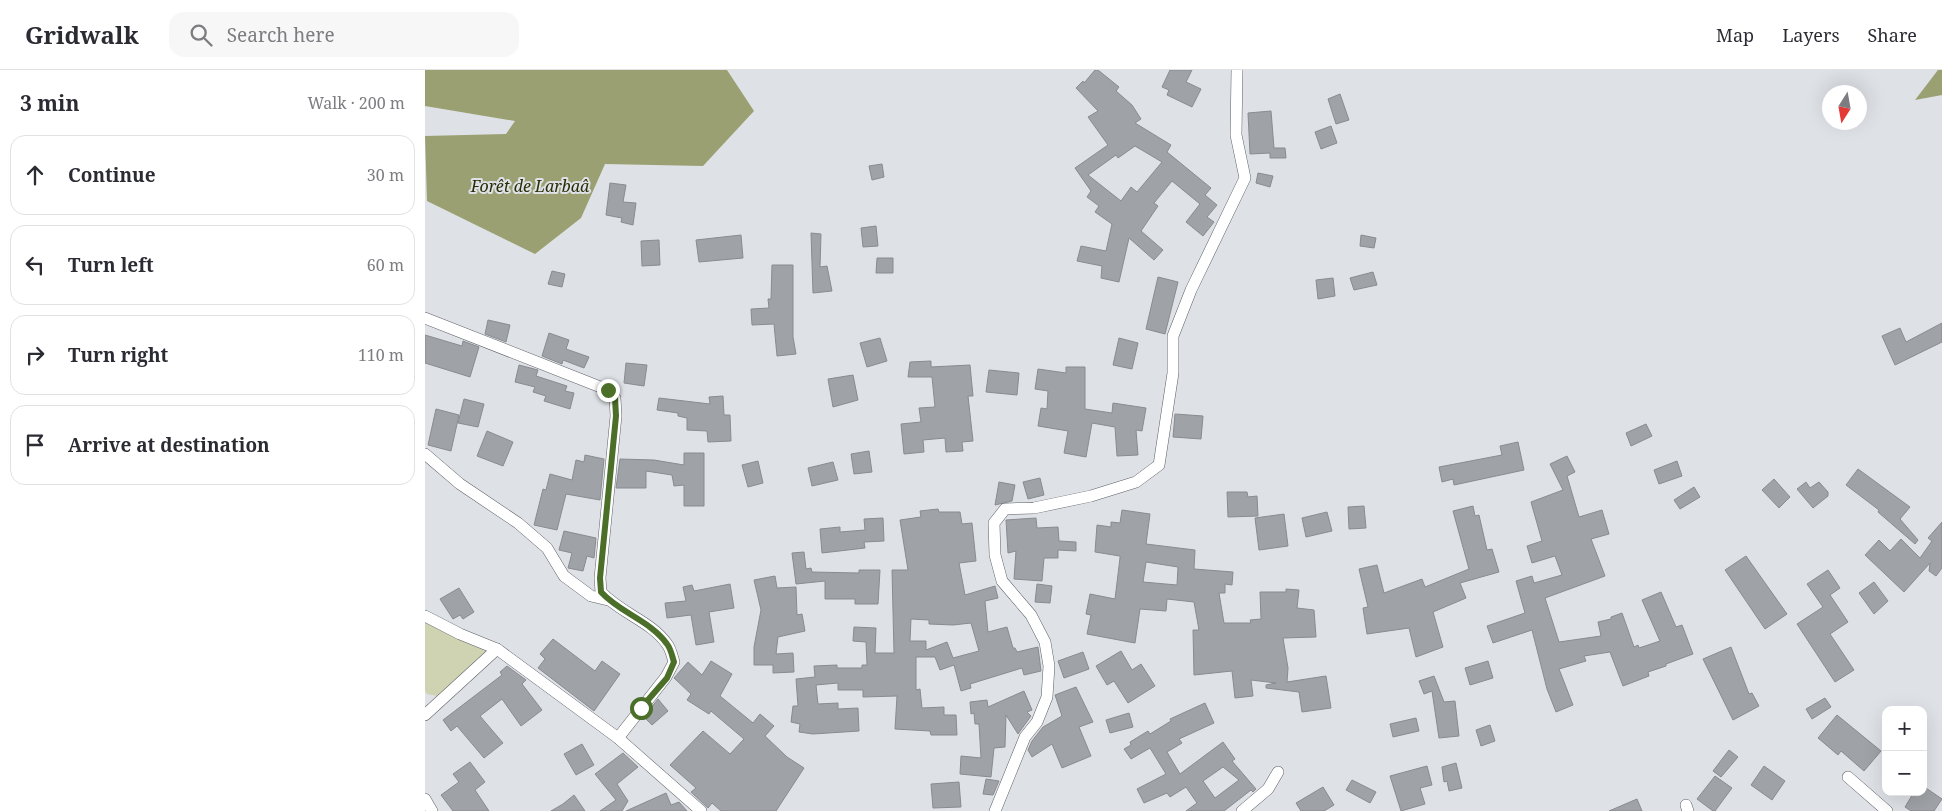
<!DOCTYPE html>
<meta charset="utf-8">
<style>
:root{--surface:#fff;--page:#f7f7f7;--text:#2b2b33;--muted:#7c7c81;--line:#e1e1e2}
body{margin:0;font-family:"Noto Serif",serif;background:var(--page);color:var(--text)}
.controls{position:absolute;right:15px;bottom:15px;display:grid;overflow:hidden;border-radius:10px;box-shadow:0 5px 20px #0002}
.controls button{width:45px;height:45px;display:grid;place-items:center;padding:0;border:0;border-bottom:1px solid var(--line);background:var(--surface);color:var(--text);font:25px sans-serif}
.compass{position:absolute;left:1397px;top:15px;width:45px;height:45px;border-radius:50%;background:var(--surface);box-shadow:0 5px 20px #0002;rotate:191deg}
.stop{position:absolute;width:15px;height:15px;margin:-11px;border:4px solid #4b6f29;border-radius:50%;background:#fff}
.stop.end{background:#4b6f29;border-color:#fff;box-shadow:0 1px 5px #0008}
.list{margin:0;padding:0;list-style:none}
h2{display:flex;justify-content:space-between;align-items:center;height:65px;margin:0;padding:0 20px;font-size:21px}
h2 small{font-size:16px;font-weight:400;color:var(--muted)}
.list li{display:grid;grid-template-columns:32px 1fr auto;gap:15px;align-items:center;box-sizing:border-box;height:80px;margin:0 10px 10px;padding:0 10px;border:1px solid var(--line);border-radius:15px}
.list b{display:block;font-size:19px;white-space:nowrap}
.list em{font-size:16px;font-style:normal;color:var(--muted)}
.icon{flex:none;width:28px;height:28px;fill:none;stroke:currentColor;stroke-width:2;stroke-linecap:round;stroke-linejoin:round}
.map{position:relative;flex:none;width:1517px;height:741px;overflow:hidden}
header{display:flex;align-items:center;gap:30px;box-sizing:border-box;height:70px;padding:0 25px;background:var(--surface);border-bottom:1px solid var(--line)}
header strong{font-size:24px}
nav{display:flex;gap:28px;margin-inline-start:auto;font-size:18px}
.search{width:350px;height:45px;background:var(--page);display:flex;align-items:center;gap:12px;box-sizing:border-box;padding:0 18px;border-radius:15px;color:var(--muted);font-size:19px}
main{display:flex}
aside{flex:1;background:var(--surface)}
.map>svg:first-child{display:block}
</style>
<header>
<strong>Gridwalk</strong>
<div class="search"><svg class="icon" aria-label="search" viewBox="0 0 24 24"><circle cx="10" cy="10" r="6"/><path d="M15 15l6 6"/></svg>Search here</div>
<nav><a>Map</a><a>Layers</a><a>Share</a></nav>
</header>
<main>
<aside>
<h2>3 min<small>Walk · 200 m</small></h2>
<ul class="list">
<li><svg class="icon" aria-label="ahead" viewBox="0 0 24 24"><path d="M12 20V5M6 11l6-6 6 6"/></svg><div><b>Continue</b></div><em>30 m</em></li>
<li><svg class="icon" aria-label="left" viewBox="0 0 24 24"><path d="M17 20v-9H6M10 6l-5 5 5 5"/></svg><div><b>Turn left</b></div><em>60 m</em></li>
<li><svg class="icon" aria-label="right" viewBox="0 0 24 24"><path d="M7 20v-9h11M14 6l5 5-5 5"/></svg><div><b>Turn right</b></div><em>110 m</em></li>
<li><svg class="icon" aria-label="arrive" viewBox="0 0 24 24"><path d="M6 21V4h12l-3 4 3 4H6"/></svg><div><b>Arrive at destination</b></div></li>
</ul>
</aside>
<div class="map">
<svg width="1517" height="741" viewBox="0 0 1517 741">
<rect width="100%" height="100%" fill="#dee1e6"/>
<path fill="#cfd3b1" d="M 0,551 L 61,581 L 36,610 L 12,626 L 2,624 L 0,621 Z"/>
<g fill="#9aa071">
<path d="M 0,0 L 302,0 L 329,41 L 278,96 L 180,94 L 156,148 L 110,184 L 2,131 L 0,66 L 81,64 L 90,51 L 0,36 Z"/>
<path d="M 1513,0 L 1517,0 L 1517,25 L 1490,30 Z"/>
</g>
<g fill="#9fa2a7" stroke="#888b90" fill-rule="evenodd">
<path d="M 670,0 L 673,0 L 694,17 L 691,21 L 707,35 L 716,49 L 710,53 L 746,75 L 742,82 L 786,118 L 780,125 L 792,135 L 782,147 L 789,152 L 778,166 L 761,152 L 775,134 L 747,111 L 729,133 L 733,136 L 716,161 L 738,180 L 729,190 L 704,168 L 694,212 L 676,208 L 677,196 L 652,191 L 656,176 L 681,181 L 687,154 L 670,142 L 674,136 L 662,127 L 666,121 L 650,98 L 683,75 L 663,47 L 673,41 L 651,18 L 658,11 L 659,13 ZM 710,76 L 737,92 L 712,122 L 706,117 L 696,131 L 663,105 L 691,85 L 693,88 Z"/>
<path d="M 745,0 L 767,0 L 761,12 L 776,19 L 767,37 L 742,25 L 744,20 L 737,17 Z"/>
<path d="M 915,24 L 924,50 L 911,54 L 903,29 Z"/>
<path d="M 846,41 L 849,78 L 860,78 L 861,88 L 845,88 L 845,83 L 825,84 L 823,43 Z"/>
<path d="M 906,56 L 912,73 L 896,79 L 890,62 Z"/>
<path d="M 457,94 L 459,107 L 447,110 L 444,96 Z"/>
<path d="M 833,103 L 848,106 L 845,117 L 831,113 Z"/>
<path d="M 185,113 L 201,115 L 198,132 L 211,133 L 208,155 L 196,152 L 197,148 L 181,145 Z"/>
<path d="M 451,156 L 453,176 L 438,177 L 436,158 Z"/>
<path d="M 386,163 L 396,164 L 395,197 L 402,196 L 407,221 L 388,223 Z"/>
<path d="M 316,165 L 318,188 L 274,192 L 271,170 Z"/>
<path d="M 936,165 L 951,168 L 949,178 L 935,176 Z"/>
<path d="M 234,170 L 235,195 L 217,196 L 216,171 Z"/>
<path d="M 452,188 L 468,188 L 468,203 L 451,203 Z"/>
<path d="M 347,195 L 368,195 L 368,267 L 371,284 L 352,286 L 349,254 L 327,255 L 326,239 L 344,238 L 343,229 L 346,229 Z"/>
<path d="M 127,201 L 140,204 L 137,217 L 123,214 Z"/>
<path d="M 948,202 L 952,215 L 929,220 L 925,208 Z"/>
<path d="M 733,207 L 753,212 L 740,264 L 721,259 Z"/>
<path d="M 908,208 L 910,226 L 893,229 L 891,210 Z"/>
<path d="M 63,250 L 85,255 L 81,272 L 60,264 Z"/>
<path d="M 1517,253 L 1517,272 L 1470,295 L 1457,266 L 1475,258 L 1481,272 Z"/>
<path d="M 124,263 L 144,270 L 141,279 L 164,287 L 159,298 L 138,290 L 137,294 L 117,286 Z"/>
<path d="M 0,265 L 37,276 L 38,271 L 54,277 L 45,307 L 0,293 Z"/>
<path d="M 455,268 L 462,291 L 442,297 L 435,273 Z"/>
<path d="M 694,268 L 713,273 L 707,299 L 688,295 Z"/>
<path d="M 506,291 L 506,297 L 545,295 L 548,326 L 543,326 L 548,371 L 537,372 L 538,381 L 521,382 L 520,368 L 498,370 L 499,382 L 479,384 L 476,354 L 496,352 L 494,338 L 510,337 L 507,307 L 483,307 L 485,292 Z"/>
<path d="M 201,293 L 222,295 L 219,316 L 199,313 Z"/>
<path d="M 94,295 L 113,300 L 111,306 L 142,316 L 140,321 L 149,323 L 145,339 L 119,331 L 121,326 L 108,322 L 110,317 L 90,312 Z"/>
<path d="M 641,297 L 660,297 L 660,339 L 687,343 L 688,333 L 721,338 L 717,361 L 711,360 L 713,385 L 692,386 L 690,357 L 667,353 L 661,387 L 639,383 L 643,361 L 613,356 L 616,338 L 622,339 L 623,321 L 610,319 L 613,299 L 641,303 Z"/>
<path d="M 564,300 L 594,303 L 592,325 L 561,322 Z"/>
<path d="M 428,305 L 433,330 L 408,337 L 403,309 Z"/>
<path d="M 298,326 L 299,345 L 305,345 L 306,371 L 283,372 L 282,361 L 262,360 L 262,348 L 253,346 L 253,343 L 232,340 L 234,328 L 285,334 L 284,327 Z"/>
<path d="M 39,329 L 59,334 L 53,357 L 33,353 Z"/>
<path d="M 11,339 L 34,345 L 26,381 L 3,375 Z"/>
<path d="M 750,344 L 778,346 L 776,369 L 748,367 Z"/>
<path d="M 1221,354 L 1227,366 L 1206,376 L 1201,363 Z"/>
<path d="M 62,361 L 88,372 L 78,396 L 52,386 Z"/>
<path d="M 1093,372 L 1099,400 L 1029,415 L 1028,409 L 1017,412 L 1014,397 L 1077,385 L 1075,376 Z"/>
<path d="M 444,381 L 447,402 L 429,404 L 426,384 Z"/>
<path d="M 259,383 L 279,383 L 279,436 L 259,436 L 259,415 L 249,416 L 247,405 L 221,401 L 221,418 L 191,418 L 195,389 L 229,390 L 259,395 Z"/>
<path d="M 160,385 L 179,389 L 175,430 L 141,424 L 132,460 L 109,455 L 118,419 L 121,420 L 125,404 L 147,410 L 151,390 L 159,392 Z"/>
<path d="M 1142,386 L 1150,402 L 1142,406 L 1154,447 L 1177,440 L 1184,464 L 1166,469 L 1180,506 L 1120,528 L 1134,572 L 1176,566 L 1173,552 L 1186,549 L 1186,547 L 1197,543 L 1209,577 L 1213,575 L 1214,578 L 1235,571 L 1217,530 L 1236,522 L 1251,557 L 1257,555 L 1268,584 L 1241,594 L 1241,596 L 1223,602 L 1224,606 L 1198,616 L 1185,582 L 1159,586 L 1161,591 L 1134,599 L 1148,635 L 1131,642 L 1122,619 L 1107,560 L 1068,573 L 1062,556 L 1100,543 L 1091,511 L 1107,506 L 1109,513 L 1137,505 L 1130,486 L 1107,493 L 1102,476 L 1117,471 L 1106,432 L 1138,420 L 1125,394 Z"/>
<path d="M 333,391 L 338,413 L 323,417 L 317,395 Z"/>
<path d="M 1252,391 L 1257,406 L 1234,414 L 1229,400 Z"/>
<path d="M 408,392 L 413,410 L 387,416 L 383,398 Z"/>
<path d="M 1433,399 L 1485,437 L 1475,449 L 1493,470 L 1490,474 L 1453,442 L 1454,440 L 1421,415 Z"/>
<path d="M 615,408 L 619,425 L 603,429 L 598,412 Z"/>
<path d="M 1349,409 L 1365,427 L 1354,438 L 1337,420 Z"/>
<path d="M 574,412 L 590,415 L 587,431 L 570,435 Z"/>
<path d="M 1381,412 L 1385,418 L 1394,412 L 1403,422 L 1403,426 L 1388,438 L 1372,419 Z"/>
<path d="M 1269,417 L 1275,427 L 1255,439 L 1249,430 Z"/>
<path d="M 802,422 L 822,422 L 823,427 L 832,426 L 833,446 L 803,447 Z"/>
<path d="M 939,436 L 941,458 L 924,459 L 923,437 Z"/>
<path d="M 1048,436 L 1050,446 L 1054,445 L 1062,480 L 1067,479 L 1074,502 L 1035,513 L 1041,528 L 1008,542 L 1018,577 L 991,587 L 984,558 L 942,564 L 938,538 L 943,537 L 934,499 L 952,495 L 959,523 L 997,509 L 1000,517 L 1044,499 L 1028,441 Z"/>
<path d="M 513,439 L 514,442 L 535,442 L 537,454 L 547,453 L 551,491 L 534,493 L 540,525 L 570,516 L 573,528 L 560,531 L 563,562 L 582,557 L 588,578 L 590,578 L 592,582 L 613,577 L 616,601 L 599,605 L 597,598 L 545,614 L 546,618 L 536,621 L 529,595 L 515,600 L 510,587 L 491,587 L 491,620 L 495,619 L 497,638 L 519,637 L 519,645 L 531,645 L 532,665 L 506,665 L 505,661 L 470,659 L 472,626 L 438,627 L 438,620 L 413,620 L 413,613 L 391,615 L 393,634 L 413,633 L 413,639 L 433,638 L 434,661 L 388,664 L 374,662 L 375,654 L 366,652 L 368,636 L 373,636 L 371,609 L 390,607 L 389,596 L 412,595 L 412,598 L 437,598 L 437,595 L 442,595 L 441,572 L 428,571 L 429,557 L 451,558 L 450,583 L 469,583 L 467,500 L 483,500 L 475,450 L 496,447 L 495,441 ZM 486,549 L 504,550 L 504,554 L 528,555 L 546,553 L 554,581 L 528,588 L 522,572 L 501,580 L 501,571 L 485,571 Z"/>
<path d="M 697,440 L 725,444 L 721,474 L 770,480 L 769,499 L 808,502 L 807,515 L 800,514 L 800,523 L 794,523 L 799,553 L 826,553 L 825,550 L 836,549 L 835,522 L 861,522 L 861,519 L 874,520 L 872,538 L 889,540 L 891,567 L 858,568 L 863,598 L 862,612 L 901,606 L 906,638 L 877,642 L 874,622 L 841,618 L 841,615 L 851,613 L 826,610 L 828,626 L 810,628 L 807,601 L 769,605 L 768,560 L 774,560 L 769,532 L 742,529 L 741,541 L 715,539 L 710,573 L 662,564 L 666,545 L 661,544 L 665,524 L 690,529 L 695,488 L 695,486 L 670,482 L 672,455 L 686,457 L 686,452 L 695,453 ZM 721,492 L 753,497 L 752,515 L 718,512 Z"/>
<path d="M 902,442 L 907,461 L 881,467 L 877,448 Z"/>
<path d="M 859,444 L 863,476 L 834,480 L 830,448 Z"/>
<path d="M 458,448 L 459,471 L 439,472 L 440,478 L 397,483 L 395,459 L 415,457 L 415,462 L 440,460 L 439,449 Z"/>
<path d="M 611,448 L 612,458 L 633,457 L 634,471 L 651,472 L 651,481 L 633,480 L 633,488 L 619,488 L 617,511 L 589,509 L 591,481 L 583,483 L 581,450 Z"/>
<path d="M 1517,452 L 1517,498 L 1511,506 L 1504,501 L 1505,493 L 1479,522 L 1440,485 L 1454,470 L 1465,481 L 1476,469 L 1495,488 L 1507,471 L 1503,468 Z"/>
<path d="M 139,461 L 171,468 L 169,488 L 162,486 L 158,501 L 143,498 L 147,483 L 134,480 Z"/>
<path d="M 379,482 L 381,499 L 386,498 L 387,502 L 434,503 L 434,500 L 455,500 L 453,534 L 430,534 L 430,529 L 400,529 L 400,511 L 371,514 L 367,483 Z"/>
<path d="M 1321,486 L 1362,544 L 1340,559 L 1300,500 Z"/>
<path d="M 1403,500 L 1415,518 L 1405,525 L 1423,552 L 1405,564 L 1429,600 L 1410,612 L 1372,554 L 1398,537 L 1382,514 Z"/>
<path d="M 350,506 L 352,518 L 371,517 L 372,545 L 377,544 L 380,561 L 353,567 L 351,584 L 368,583 L 369,602 L 348,603 L 348,595 L 329,595 L 329,577 L 336,540 L 329,510 Z"/>
<path d="M 1449,512 L 1463,531 L 1449,544 L 1434,523 Z"/>
<path d="M 305,514 L 309,538 L 284,542 L 289,572 L 271,575 L 266,545 L 242,548 L 240,533 L 261,531 L 258,517 L 267,515 L 269,521 Z"/>
<path d="M 612,514 L 627,516 L 625,533 L 610,532 Z"/>
<path d="M 34,518 L 49,542 L 38,549 L 35,545 L 28,549 L 15,529 Z"/>
<path d="M 128,569 L 170,601 L 177,591 L 195,604 L 169,641 L 113,598 L 120,589 L 115,584 Z"/>
<path d="M 1306,577 L 1324,624 L 1327,623 L 1334,636 L 1308,650 L 1278,589 Z"/>
<path d="M 696,581 L 707,600 L 716,594 L 730,616 L 703,633 L 689,611 L 682,615 L 671,596 Z"/>
<path d="M 658,582 L 664,599 L 639,608 L 633,591 Z"/>
<path d="M 286,591 L 307,604 L 295,626 L 328,653 L 335,644 L 349,656 L 340,666 L 362,687 L 379,698 L 351,741 L 296,741 L 287,733 L 283,738 L 266,722 L 271,718 L 245,695 L 278,661 L 305,684 L 319,669 L 286,641 L 284,644 L 262,630 L 266,624 L 249,608 L 263,592 L 277,605 Z"/>
<path d="M 1063,591 L 1068,608 L 1045,615 L 1040,598 Z"/>
<path d="M 82,596 L 101,610 L 97,614 L 117,640 L 96,656 L 77,629 L 55,646 L 78,673 L 59,688 L 32,656 L 26,661 L 18,650 L 77,605 L 75,602 Z"/>
<path d="M 1009,606 L 1019,632 L 1030,631 L 1034,666 L 1014,668 L 1007,621 L 999,624 L 994,611 Z"/>
<path d="M 651,617 L 668,652 L 654,657 L 666,686 L 637,698 L 627,674 L 607,687 L 603,680 L 607,671 L 618,657 L 637,646 L 630,625 Z"/>
<path d="M 599,621 L 607,640 L 602,642 L 606,646 L 593,664 L 581,645 L 580,677 L 569,678 L 566,707 L 535,704 L 536,686 L 556,688 L 554,654 L 550,654 L 549,643 L 546,644 L 545,632 L 562,630 L 563,637 Z"/>
<path d="M 1400,628 L 1406,637 L 1387,649 L 1381,639 Z"/>
<path d="M 233,629 L 243,641 L 227,655 L 219,647 Z"/>
<path d="M 780,633 L 789,653 L 754,669 L 757,673 L 742,682 L 755,704 L 798,672 L 810,689 L 807,691 L 831,719 L 828,722 L 826,720 L 799,741 L 761,741 L 772,733 L 761,717 L 745,727 L 742,723 L 719,733 L 712,719 L 741,704 L 725,678 L 706,689 L 699,679 L 706,675 L 705,672 L 723,661 L 725,664 L 746,651 L 745,649 ZM 798,697 L 814,710 L 790,728 L 778,711 Z"/>
<path d="M 704,643 L 708,657 L 685,663 L 681,650 Z"/>
<path d="M 1412,645 L 1456,681 L 1439,701 L 1416,681 L 1413,685 L 1393,668 Z"/>
<path d="M 991,648 L 994,661 L 968,667 L 965,654 Z"/>
<path d="M 1065,655 L 1070,671 L 1056,676 L 1051,660 Z"/>
<path d="M 157,674 L 169,695 L 151,705 L 139,684 Z"/>
<path d="M 1304,680 L 1313,687 L 1296,707 L 1288,701 Z"/>
<path d="M 198,683 L 213,697 L 192,714 L 203,731 L 197,741 L 175,741 L 191,730 L 170,704 Z"/>
<path d="M 45,692 L 60,712 L 50,720 L 64,741 L 28,741 L 16,725 L 34,712 L 28,704 Z"/>
<path d="M 1031,693 L 1037,718 L 1024,721 L 1022,711 L 1019,712 L 1017,697 Z"/>
<path d="M 1002,696 L 1007,715 L 995,718 L 1000,734 L 976,741 L 965,706 Z"/>
<path d="M 1339,696 L 1360,711 L 1347,730 L 1326,715 Z"/>
<path d="M 1290,706 L 1307,718 L 1290,741 L 1288,741 L 1272,729 Z"/>
<path d="M 561,709 L 574,711 L 568,725 L 558,724 Z"/>
<path d="M 927,710 L 951,722 L 945,733 L 921,720 Z"/>
<path d="M 534,712 L 536,737 L 508,738 L 506,714 Z"/>
<path d="M 1498,716 L 1517,729 L 1509,741 L 1486,741 L 1480,737 L 1489,722 L 1498,722 Z"/>
<path d="M 898,717 L 909,735 L 899,741 L 876,741 L 871,733 Z"/>
<path d="M 241,723 L 246,735 L 254,732 L 262,741 L 201,741 Z"/>
<path d="M 149,725 L 160,741 L 126,741 L 138,734 Z"/>
<path d="M 1212,729 L 1217,741 L 1184,741 Z"/>
</g>
<g fill="none" stroke-linecap="round" stroke-linejoin="round">
<defs>
<g id="minor">
<path d="M 0,248 L 183,320 L 190,328 L 191,346 L 175,508 L 176,522 C 195,543 226,551 242,574 C 246,579 247,586 249,592 L 241,607 L 193,668"/>
<path d="M 0,384 L 35,414 L 93,453 L 122,478 L 139,506 L 166,526 L 183,530"/>
<path d="M 0,546 L 35,564 L 72,579 L 193,668 L 276,741"/>
<path d="M 0,645 L 72,579"/>
<path d="M 1423,707 L 1462,741"/>
<path d="M 0,729 L 7,741"/>
<path d="M 1261,735 L 1263,741"/>
<path d="M 570,741 L 600,667 L 612,652 L 622,627 L 624,596 L 620,572 L 606,545 L 577,511 L 570,485 L 569,453 L 580,439 L 609,438 L 666,426 L 711,412 L 734,395 L 748,303 L 748,266 L 766,220 L 820,108 L 811,65 L 812,0"/>
<path d="M 817,741 L 843,719 L 853,702"/>
</g>
</defs>
<use href="#minor" stroke="#5d6065" stroke-width="12"/>
<use href="#minor" stroke="#fff" stroke-width="11"/>
</g>
<g fill="none" stroke-linecap="round" stroke-linejoin="round">
<path stroke="#4b6f29" stroke-width="6" d="M 183,320 L 190,328 L 191,346 L 175,508 L 176,522 C 195,543 226,551 242,574 C 246,579 247,586 249,592 L 242,608 L 216,638"/>
</g>
<g text-anchor="middle" dominant-baseline="central" stroke-width="4" stroke-linejoin="round" paint-order="stroke">
<g font-size="16" font-style="italic" fill="#2a2d06" stroke="#dee1e6">
<text x="105" y="116">Forêt de Larbaâ</text>
</g>
</g>
</svg>
<div class="controls">
<button>+</button>
<button>−</button>
</div>
<svg class="compass" viewBox="-18 -18 36 36"><path d="M0-13l5 13h-10z" fill="#e53935"/><path d="M0 13l5-13h-10z" fill="#7c7c81"/></svg>
<div class="stop" style="left:216px;top:638px"></div>
<div class="stop end" style="left:183px;top:320px"></div>
</div>
</main>
